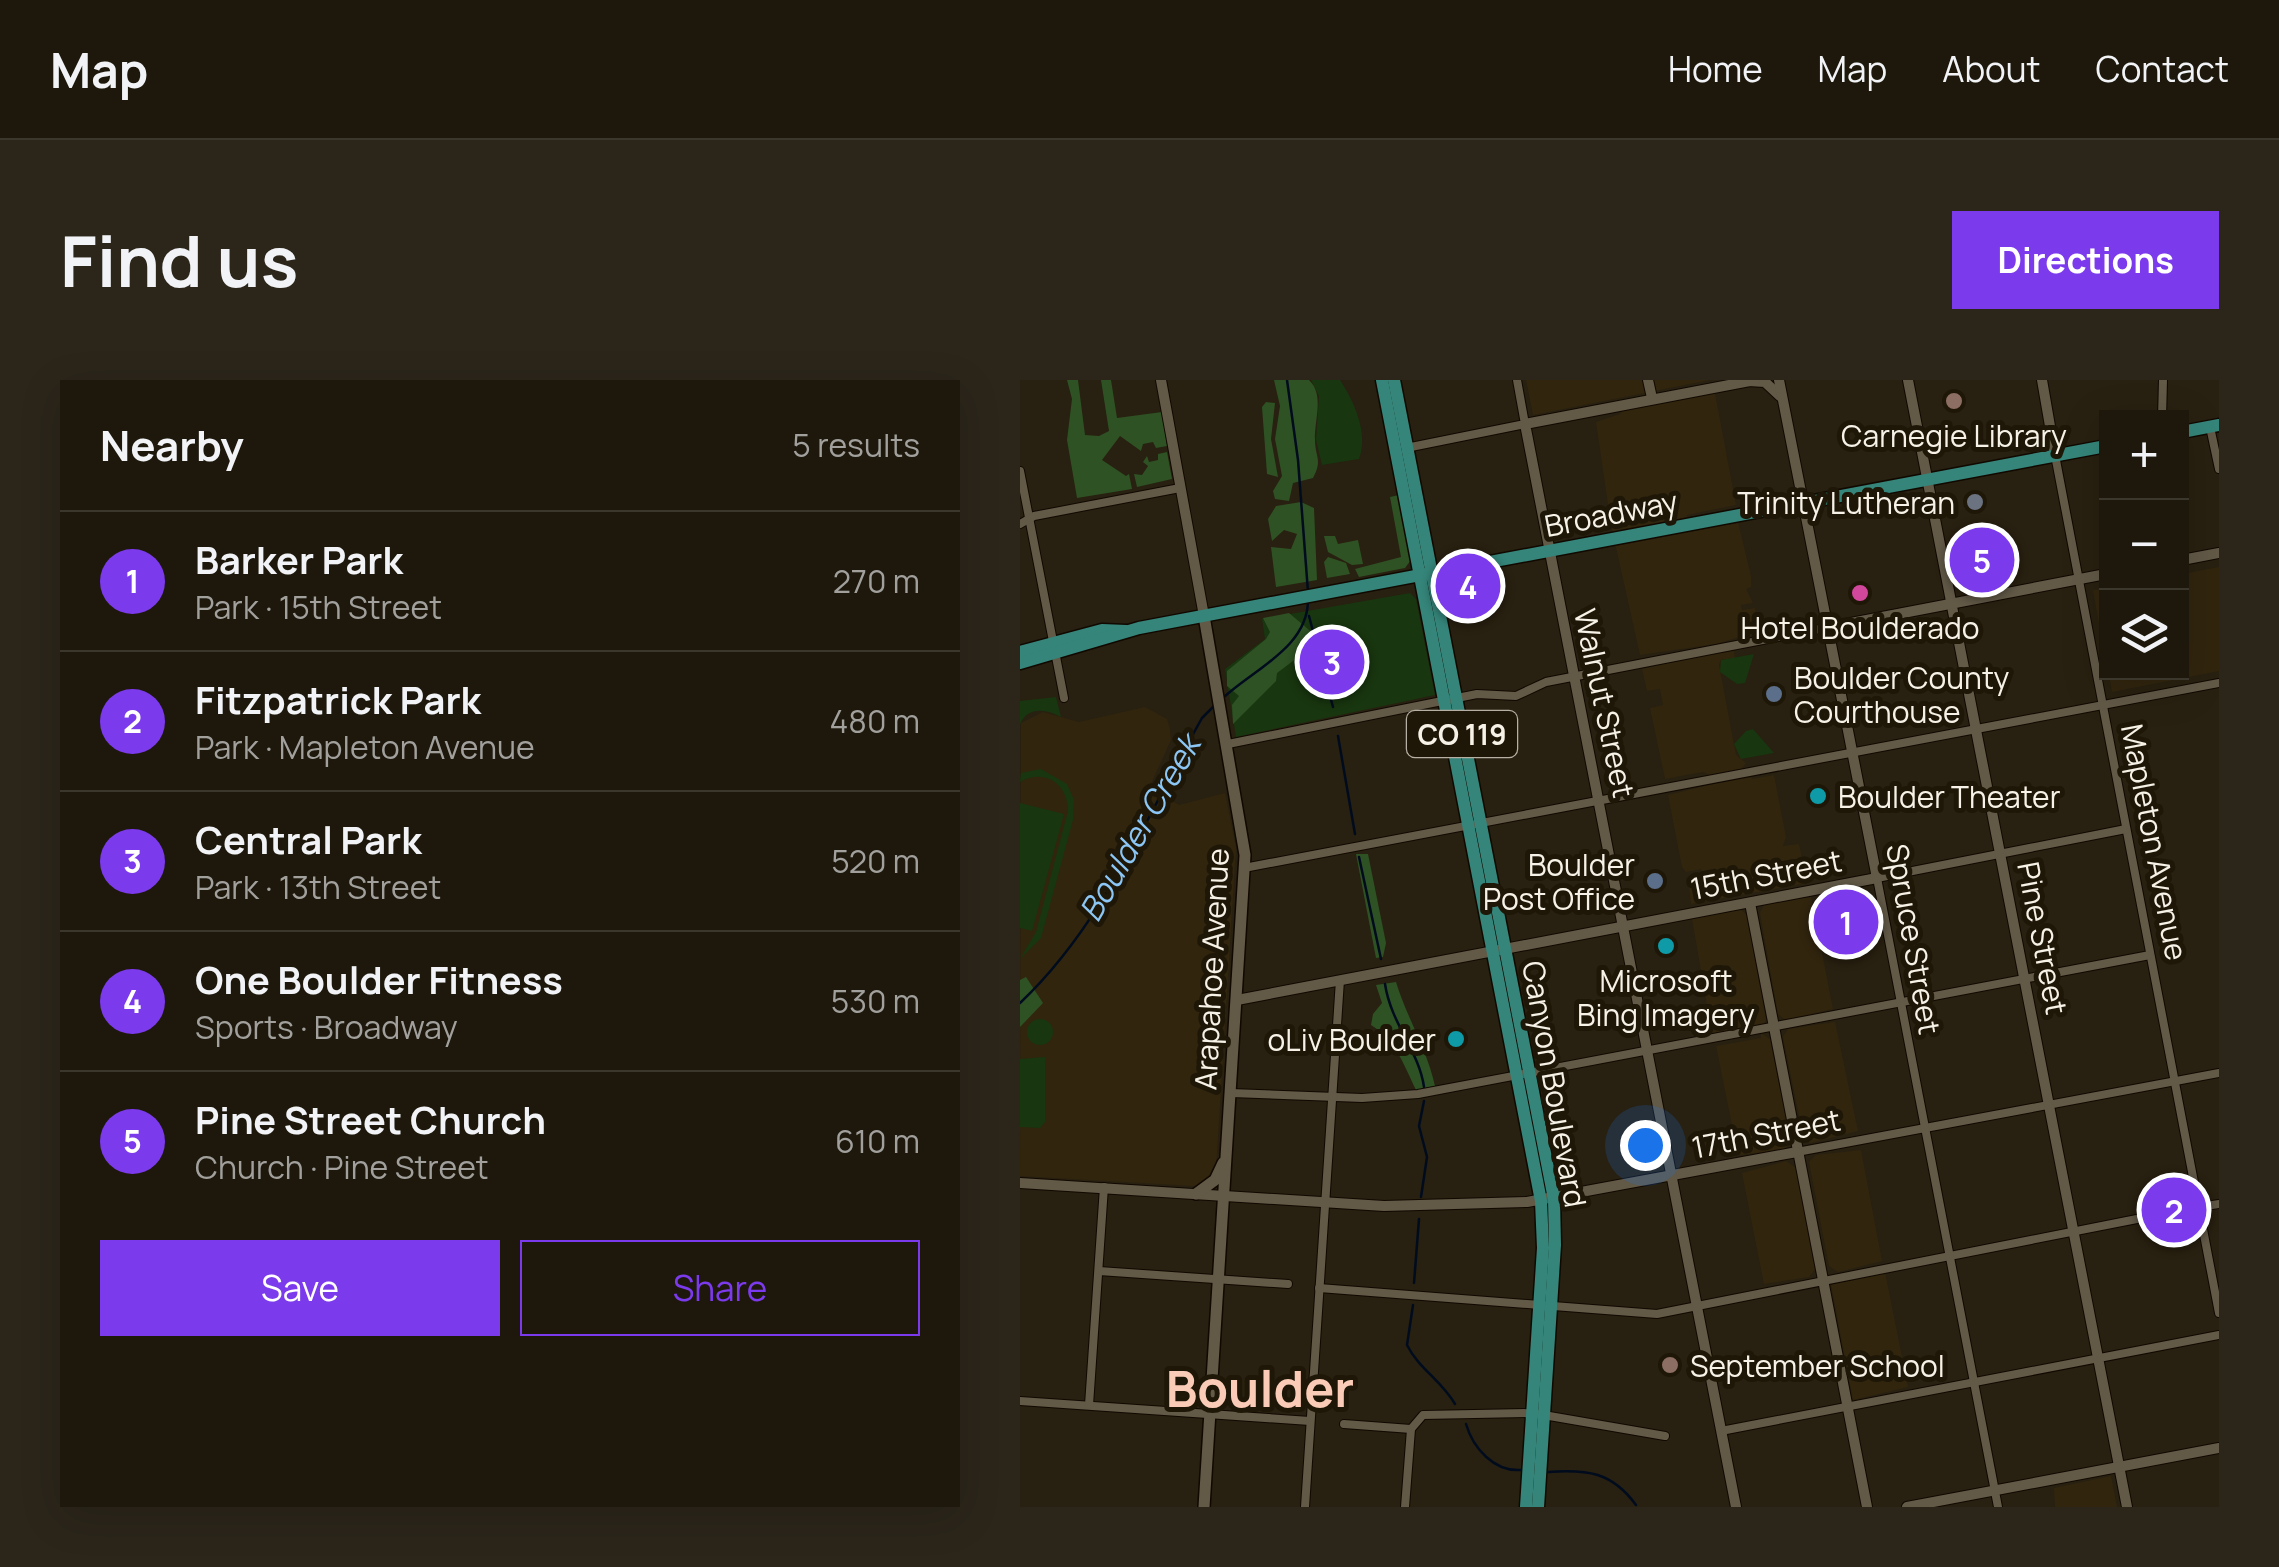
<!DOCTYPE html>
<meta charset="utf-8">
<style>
:root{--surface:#1e180c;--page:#2b251a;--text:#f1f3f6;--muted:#a1a09d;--line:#3c372d;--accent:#7c3aed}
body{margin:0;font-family:Manrope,sans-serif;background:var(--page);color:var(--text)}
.controls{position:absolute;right:30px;top:30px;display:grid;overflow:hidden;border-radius:0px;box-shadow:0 10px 40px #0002}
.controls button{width:90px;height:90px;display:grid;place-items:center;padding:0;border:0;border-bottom:2px solid var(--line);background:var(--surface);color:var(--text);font:50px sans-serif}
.you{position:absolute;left:625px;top:765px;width:35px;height:35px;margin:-25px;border:8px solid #fff;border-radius:50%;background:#1a73e8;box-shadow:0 0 0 15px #1a73e833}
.badge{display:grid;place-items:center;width:65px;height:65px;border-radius:50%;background:var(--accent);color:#fff;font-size:32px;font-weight:700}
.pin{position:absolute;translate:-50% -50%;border:5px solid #fff;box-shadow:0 2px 10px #0006}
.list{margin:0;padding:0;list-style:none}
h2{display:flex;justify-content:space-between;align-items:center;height:130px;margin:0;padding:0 40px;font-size:42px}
h2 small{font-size:32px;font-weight:400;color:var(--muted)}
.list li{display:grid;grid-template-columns:65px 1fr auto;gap:30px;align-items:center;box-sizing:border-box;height:140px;padding:0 40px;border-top:2px solid var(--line)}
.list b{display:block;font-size:38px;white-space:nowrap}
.list p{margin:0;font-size:32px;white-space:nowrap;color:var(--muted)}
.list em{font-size:32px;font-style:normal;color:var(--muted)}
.actions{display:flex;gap:20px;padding:30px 40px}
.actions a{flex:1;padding:22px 0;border:2px solid var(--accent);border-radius:0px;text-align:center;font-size:35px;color:var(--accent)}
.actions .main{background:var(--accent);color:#fff}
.icon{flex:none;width:55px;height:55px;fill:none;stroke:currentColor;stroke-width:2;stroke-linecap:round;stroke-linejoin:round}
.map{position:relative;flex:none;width:1199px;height:1127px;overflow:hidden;border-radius:0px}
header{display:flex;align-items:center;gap:60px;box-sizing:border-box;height:140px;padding:0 50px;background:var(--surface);border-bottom:2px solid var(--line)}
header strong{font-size:48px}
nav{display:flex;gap:55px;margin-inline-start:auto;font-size:35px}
.intro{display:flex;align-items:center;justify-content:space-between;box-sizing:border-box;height:240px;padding:0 60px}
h1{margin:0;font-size:70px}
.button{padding:25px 45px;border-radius:0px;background:var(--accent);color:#fff;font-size:35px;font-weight:700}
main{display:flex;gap:60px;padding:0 60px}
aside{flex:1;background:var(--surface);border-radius:0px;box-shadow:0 10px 40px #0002}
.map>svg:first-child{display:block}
</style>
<header>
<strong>Map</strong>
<nav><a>Home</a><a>Map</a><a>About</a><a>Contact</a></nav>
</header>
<div class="intro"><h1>Find us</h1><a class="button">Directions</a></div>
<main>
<aside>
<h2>Nearby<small>5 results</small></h2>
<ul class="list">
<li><span class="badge">1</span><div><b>Barker Park</b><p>Park · 15th Street</p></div><em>270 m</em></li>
<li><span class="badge">2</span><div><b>Fitzpatrick Park</b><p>Park · Mapleton Avenue</p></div><em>480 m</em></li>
<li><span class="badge">3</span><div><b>Central Park</b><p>Park · 13th Street</p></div><em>520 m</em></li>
<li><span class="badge">4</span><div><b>One Boulder Fitness</b><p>Sports · Broadway</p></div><em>530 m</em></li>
<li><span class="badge">5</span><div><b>Pine Street Church</b><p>Church · Pine Street</p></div><em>610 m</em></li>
</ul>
<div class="actions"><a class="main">Save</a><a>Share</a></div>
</aside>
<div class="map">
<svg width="1199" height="1127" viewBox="0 0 1199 1127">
<rect width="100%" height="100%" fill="#282010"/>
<g fill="#31250e">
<path d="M 506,0 L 690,0 L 513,35 Z"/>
<path d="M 694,8 L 716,125 L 667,135 L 670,151 L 718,142 L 731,196 L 731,207 L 726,209 L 733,223 L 721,225 L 722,230 L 735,228 L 739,251 L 696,264 L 620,275 L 591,145 L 576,42 L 600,34 L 605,28 Z"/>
<path d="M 1199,187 L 1199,291 L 1092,312 L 1089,293 L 1162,292 L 1162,194 Z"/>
<path d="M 1086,208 L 1086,281 L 1073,210 Z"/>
<path d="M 713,267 L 715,278 L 701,280 L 699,285 L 716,375 L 726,383 L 721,389 L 690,395 L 683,392 L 645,399 L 630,328 L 643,325 L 640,309 L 627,311 L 622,289 Z"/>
<path d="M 125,327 L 147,339 L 150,349 L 151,360 L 129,408 L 159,425 L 205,413 L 216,468 L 196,789 L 184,804 L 174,806 L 0,796 L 1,343 L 23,332 L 59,342 Z"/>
<path d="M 730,395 L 732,399 L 754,395 L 766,457 L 763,466 L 779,464 L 787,503 L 671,524 L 669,507 L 673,506 L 672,498 L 682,496 L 681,489 L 666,492 L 662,487 L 648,415 Z"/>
<path d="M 791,517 L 813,629 L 765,640 L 758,634 L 740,533 L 745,523 Z"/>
<path d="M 720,529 L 727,535 L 746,640 L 743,645 L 692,654 L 672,539 Z"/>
<path d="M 815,642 L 838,751 L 790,763 L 784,760 L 763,657 L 768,649 Z"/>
<path d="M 741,653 L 750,659 L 771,763 L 763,770 L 718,775 L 696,666 L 741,658 Z"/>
<path d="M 841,770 L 862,881 L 818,892 L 809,886 L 789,782 L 796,775 Z"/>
<path d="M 766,781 L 776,788 L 795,889 L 789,897 L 744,904 L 722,793 Z"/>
<path d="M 865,892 L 888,1007 L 833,1020 L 811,904 Z"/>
<path d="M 1091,1096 L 1097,1127 L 1035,1127 L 1034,1108 Z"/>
</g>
<g fill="#18360f">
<path d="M 291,0 L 320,0 C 334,21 349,54 339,79 L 302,85 L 296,60 L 299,16 Z"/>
<path d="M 390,213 L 396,219 L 415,315 L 216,357 L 205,289 L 245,259 L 242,239 Z"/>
<path d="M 734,274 L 725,303 L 717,304 L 700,292 L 701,280 Z"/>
<path d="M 36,317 L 41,337 C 26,329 8,326 0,344 L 0,321 Z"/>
<path d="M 733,349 L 754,373 L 721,379 L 714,364 L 726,351 Z"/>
<path d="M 21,389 L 47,404 L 54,420 L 53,440 L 21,558 L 0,579 L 16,552 L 48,431 C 48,404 25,388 0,402 L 1,393 Z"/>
<path d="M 0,423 L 44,434 L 12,551 L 0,548 Z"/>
<path d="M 828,516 L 848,535 L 850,548 L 806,556 L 799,522 Z"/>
<circle cx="20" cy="652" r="13"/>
<path d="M 25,677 L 25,742 L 20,748 L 0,747 L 0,679 Z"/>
<path d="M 1178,816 L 1181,833 L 1131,843 L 1127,827 Z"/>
</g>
<g fill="#2e5224">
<path d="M 47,0 L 58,0 L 65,55 L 79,56 L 89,51 L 81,0 L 91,0 L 97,38 L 142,32 L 147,66 L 136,68 L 133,62 L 123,64 L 121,71 L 100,56 L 82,80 L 106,96 L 109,94 L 112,109 L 57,118 L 47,60 L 52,19 Z"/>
<path d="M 254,0 L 289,0 C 305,15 294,41 295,60 C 295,77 303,80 293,98 L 273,103 L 269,121 L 255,119 L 253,111 L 262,96 L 255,59 L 260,26 Z"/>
<path d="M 246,22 L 255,23 L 251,59 L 258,97 L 247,94 L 242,27 Z"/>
<path d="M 147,72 L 152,99 L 117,107 L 114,94 L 122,95 L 128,86 L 123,82 L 127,76 L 129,82 L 138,80 L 138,74 Z"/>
<path d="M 379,115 L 391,180 L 385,188 L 339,197 L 335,189 L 381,177 L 370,117 Z"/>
<path d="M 281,122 L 294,128 L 297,200 L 256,207 L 251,167 L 271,169 L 277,154 L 264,150 L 252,161 L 248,139 L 256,126 Z"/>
<path d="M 304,156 L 315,156 L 318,164 L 338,160 L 343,184 L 332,185 L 308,172 Z"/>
<path d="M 308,177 L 326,183 L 330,194 L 307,198 L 304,182 Z"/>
<path d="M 269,233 L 301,260 L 257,293 L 256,301 L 213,344 L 212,325 L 219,316 L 207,306 L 207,291 L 246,259 L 250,252 L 243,238 Z"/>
<path d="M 336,474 L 348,474 L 366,563 L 363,577 L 356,578 Z"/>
<path d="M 6,597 L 23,623 L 0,647 L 0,600 Z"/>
<path d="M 376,602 C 387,638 407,669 415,706 L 396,710 C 383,683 376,661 351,645 L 353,634 L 362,623 L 356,605 Z"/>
</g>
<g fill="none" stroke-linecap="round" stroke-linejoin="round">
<g stroke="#000c1e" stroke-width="2.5">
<path d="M 267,0 L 278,80 L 288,212"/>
<path d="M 289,236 L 313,327"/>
<path d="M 202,319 C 232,290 288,268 288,220"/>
<path d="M 318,356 L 335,454"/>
<path d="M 339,477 L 361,579"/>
<path d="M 365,604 C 371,644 399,671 404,707"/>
<path d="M 0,623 C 82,546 128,434 182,338 L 196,324"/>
<path d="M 401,817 L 407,777 L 399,746 L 404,721"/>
<path d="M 394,903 L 399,839"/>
<path d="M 393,925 L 387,965 C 399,989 421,1000 435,1024"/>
<path d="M 446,1044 C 453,1068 474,1092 501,1090"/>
<path d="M 528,1092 C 567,1089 592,1092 616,1125"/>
</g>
<defs>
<g id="minor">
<path d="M 1142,38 L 1143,0"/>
<path d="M 1190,47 L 1199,89"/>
<path d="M 386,68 L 505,44 L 497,0"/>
<path d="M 1035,75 L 1199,933"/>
<path d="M 0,91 L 44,318"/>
<path d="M 0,144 L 14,136 L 160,108"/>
<path d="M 208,364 L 457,314 L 496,316 L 526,302 L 810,247"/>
<path d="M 224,488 L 1199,303"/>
<path d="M 211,713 L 342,718 L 398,714 L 1130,575"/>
<path d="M 777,772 L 1199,693"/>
<path d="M 1180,827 L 1199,824"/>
<path d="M 79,891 L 268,904"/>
<path d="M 299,908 L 637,934 L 1127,837"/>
<path d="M 0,1021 L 290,1041"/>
<path d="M 69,1025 L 84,807"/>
<path d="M 324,1044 L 391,1049"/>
<path d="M 701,1051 L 1199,955"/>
<path d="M 285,1127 L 320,600"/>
<path d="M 385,1127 L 391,1049 L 403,1035 L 512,1033 L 645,1056"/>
<path d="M 978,1127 L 857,498 L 1106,449"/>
</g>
<g id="tertiary">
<path d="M 141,0 L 184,236"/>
<path d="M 628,0 L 632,18"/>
<path d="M 888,0 L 1107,1127"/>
<path d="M 1022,0 L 1035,75"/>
<path d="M 728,1 L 745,2 L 760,16"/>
<path d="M 1162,180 L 1199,173"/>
<path d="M 810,247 L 1086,194"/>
<path d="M 730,523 L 847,1127"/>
<path d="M 217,620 L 857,498 L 759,0"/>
<path d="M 0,803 L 364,826 L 507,822 L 777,772"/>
<path d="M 716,1127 L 505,44 L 735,0"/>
<path d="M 887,1127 L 1199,1068"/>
</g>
<g id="secondary">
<path d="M 176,814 L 195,800 L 203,783"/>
<path d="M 184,1127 L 225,475 L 184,236"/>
</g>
<g id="primary">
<path d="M 362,0 L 521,821 L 523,868 L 506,1127"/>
<path d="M 374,0 L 534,819 L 535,865 L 518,1127"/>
<path d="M 1162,52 L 1199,45"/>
<path d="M 0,272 L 82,250 L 106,251"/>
<path d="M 0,283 L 119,248 L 1086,66"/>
</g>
</defs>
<use href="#minor" stroke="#110900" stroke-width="10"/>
<use href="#tertiary" stroke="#110900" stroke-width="12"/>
<use href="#secondary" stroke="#110900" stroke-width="14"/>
<use href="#primary" stroke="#110900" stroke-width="15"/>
<use href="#minor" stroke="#625947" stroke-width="8"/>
<use href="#tertiary" stroke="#625947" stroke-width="10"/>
<use href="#secondary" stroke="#625947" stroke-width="11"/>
<use href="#primary" stroke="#35857a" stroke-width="12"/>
</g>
<g fill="#8d6e63" stroke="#1e1707" stroke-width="4">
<circle cx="934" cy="21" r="10"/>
<circle cx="650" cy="985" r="10"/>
</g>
<circle fill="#6b7280" stroke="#1e1707" stroke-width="4" cx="955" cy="122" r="10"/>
<circle fill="#d1479c" stroke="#1e1707" stroke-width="4" cx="840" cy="213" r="10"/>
<g fill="#5c6f8a" stroke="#1e1707" stroke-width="4">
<circle cx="754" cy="314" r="10"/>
<circle cx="635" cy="501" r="10"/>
</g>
<g fill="#0f9aa8" stroke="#1e1707" stroke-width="4">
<circle cx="798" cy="416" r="10"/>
<circle cx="646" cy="566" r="10"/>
<circle cx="436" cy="659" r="10"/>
</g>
<g text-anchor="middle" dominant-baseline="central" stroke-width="10" stroke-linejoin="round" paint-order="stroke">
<rect fill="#1e1707" stroke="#b6b0a4" stroke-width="2.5" x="387" y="331" width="110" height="46" rx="8"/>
<g font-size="28" font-weight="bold" fill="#f7f2e7">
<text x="442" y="354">CO 119</text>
</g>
<g font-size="30" fill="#f7f2e7" stroke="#1e1707">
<text x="934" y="55">Carnegie Library</text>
<text x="935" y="122" text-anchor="end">Trinity Lutheran</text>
<text x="840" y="247">Hotel Boulderado</text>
<text x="774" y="297" text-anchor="start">Boulder County<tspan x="774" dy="34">Courthouse</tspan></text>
<text x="818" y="416" text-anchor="start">Boulder Theater</text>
<text x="615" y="484" text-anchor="end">Boulder<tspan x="615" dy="34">Post Office</tspan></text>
<text x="646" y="600">Microsoft<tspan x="646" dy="34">Bing Imagery</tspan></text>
<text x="416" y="659" text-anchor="end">oLiv Boulder</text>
<text x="670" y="985" text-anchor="start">September School</text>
</g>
<g font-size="30" fill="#f7f2e7" stroke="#1e1707">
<text transform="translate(591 133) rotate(-11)">Broadway</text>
<text transform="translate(585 323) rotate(78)">Walnut Street</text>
<text transform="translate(1135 462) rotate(79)">Mapleton Avenue</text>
<text transform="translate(746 494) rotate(-11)">15th Street</text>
<text transform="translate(1023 558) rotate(79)">Pine Street</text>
<text transform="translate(894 559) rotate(80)">Spruce Street</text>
<text transform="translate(191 589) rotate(-87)">Arapahoe Avenue</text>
<text transform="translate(535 704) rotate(80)">Canyon Boulevard</text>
<text transform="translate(746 753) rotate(-11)">17th Street</text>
</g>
<g font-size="32" font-style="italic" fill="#8cc6f5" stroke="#1e1707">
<text transform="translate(119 448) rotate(-60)">Boulder Creek</text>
</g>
<g font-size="50" font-weight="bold" fill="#facbb7" stroke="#1e1707">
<text x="240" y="1008">Boulder</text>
</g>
</g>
</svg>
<div class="controls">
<button>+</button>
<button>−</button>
<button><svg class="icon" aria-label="layers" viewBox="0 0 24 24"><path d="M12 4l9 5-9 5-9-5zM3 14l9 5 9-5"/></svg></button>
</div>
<div class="you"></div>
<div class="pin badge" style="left:826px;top:542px">1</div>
<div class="pin badge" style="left:1154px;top:830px">2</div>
<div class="pin badge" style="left:312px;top:282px">3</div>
<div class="pin badge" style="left:448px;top:206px">4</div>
<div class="pin badge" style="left:962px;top:180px">5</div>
</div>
</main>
